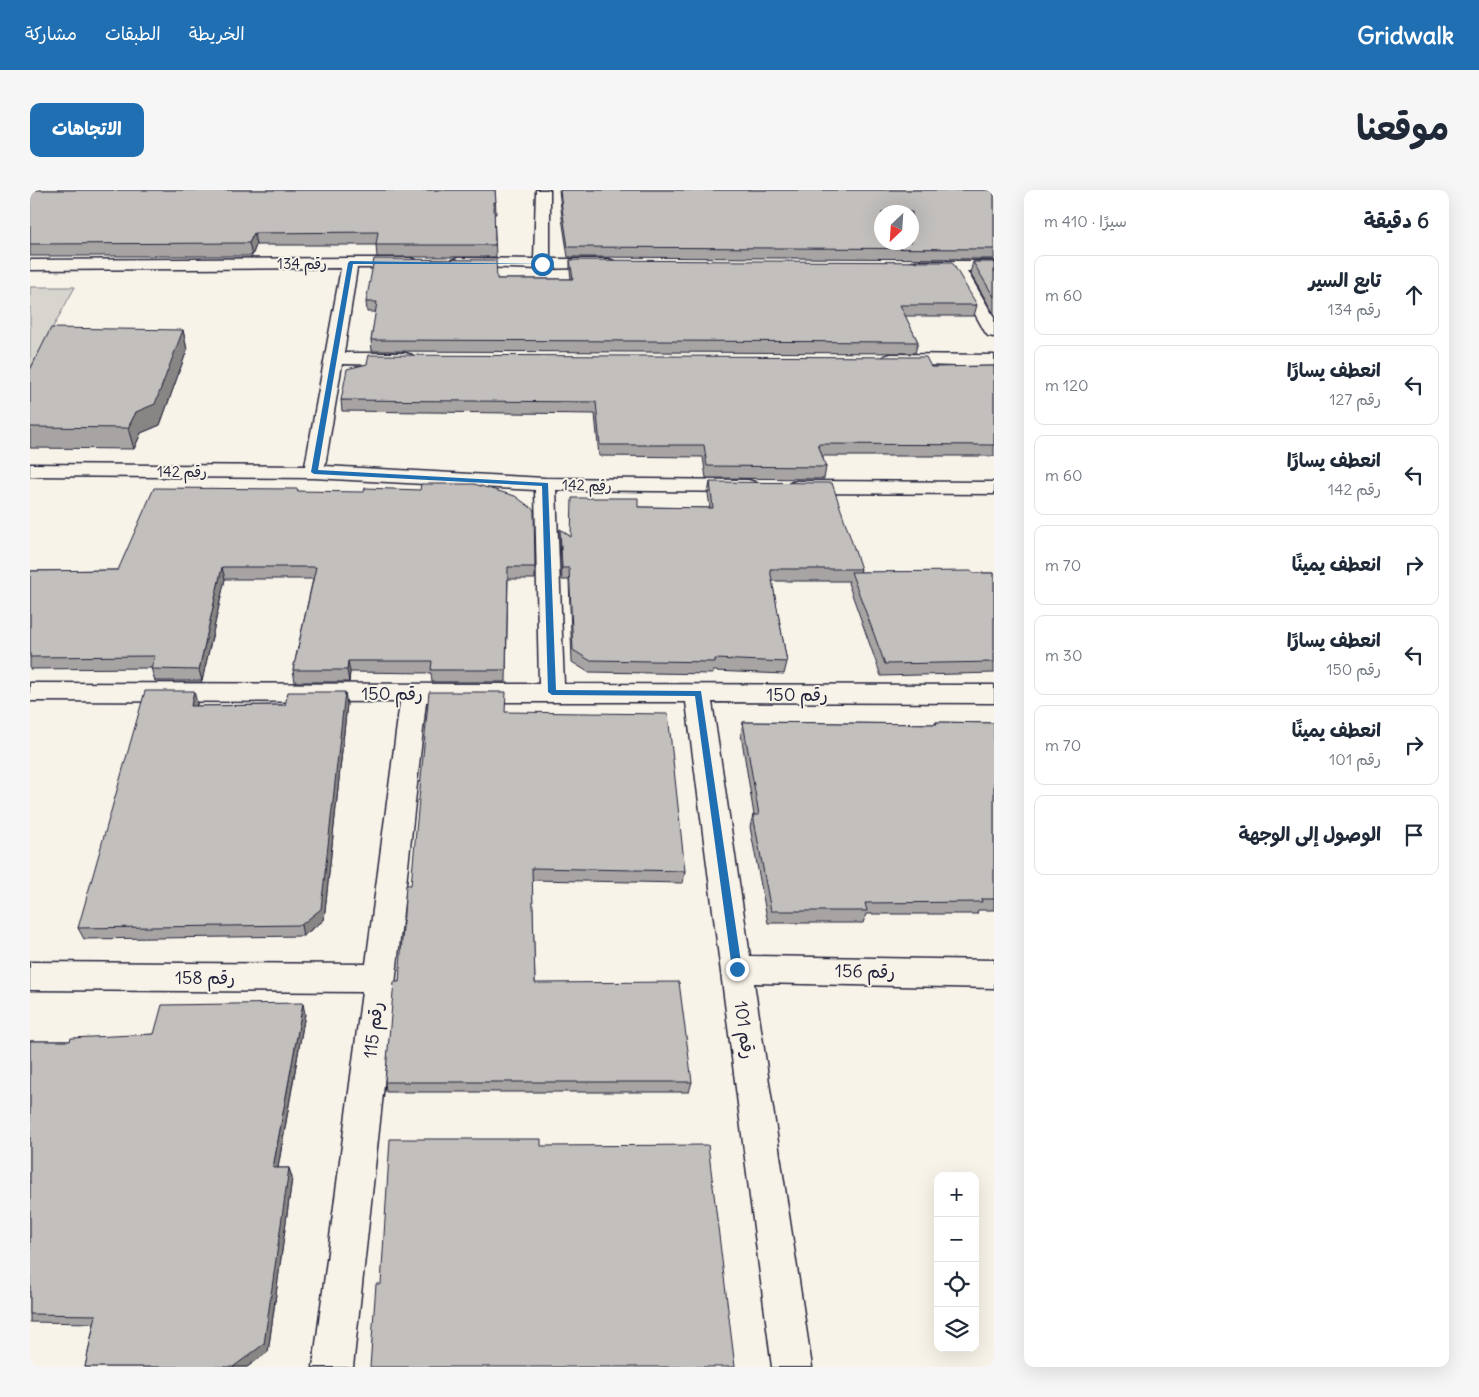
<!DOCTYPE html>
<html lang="ar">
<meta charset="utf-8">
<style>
:root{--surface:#fff;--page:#f6f6f7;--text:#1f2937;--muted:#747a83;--line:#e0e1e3;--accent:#1f6fb2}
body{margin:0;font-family:Delius,"Playpen Sans Arabic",sans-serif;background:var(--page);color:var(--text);direction:rtl}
.controls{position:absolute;right:15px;bottom:15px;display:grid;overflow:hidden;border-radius:10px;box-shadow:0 5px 20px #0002}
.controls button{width:45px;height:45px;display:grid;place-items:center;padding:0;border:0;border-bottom:1px solid var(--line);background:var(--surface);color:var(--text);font:25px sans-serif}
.compass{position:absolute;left:844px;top:15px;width:45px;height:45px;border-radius:50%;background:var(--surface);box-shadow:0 5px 20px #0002;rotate:205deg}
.stop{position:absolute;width:15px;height:15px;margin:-11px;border:4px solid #1f6fb2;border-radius:50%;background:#fff}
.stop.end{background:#1f6fb2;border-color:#fff;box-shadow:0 1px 5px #0008}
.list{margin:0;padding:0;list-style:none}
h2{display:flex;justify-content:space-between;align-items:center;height:65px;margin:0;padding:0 20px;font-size:21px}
h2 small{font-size:16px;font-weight:400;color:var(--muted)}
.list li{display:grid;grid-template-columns:32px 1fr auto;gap:15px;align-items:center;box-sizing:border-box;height:80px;margin:0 10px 10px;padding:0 10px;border:1px solid var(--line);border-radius:10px}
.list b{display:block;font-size:19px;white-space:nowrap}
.list p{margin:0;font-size:16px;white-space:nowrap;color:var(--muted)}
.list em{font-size:16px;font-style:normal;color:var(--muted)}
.icon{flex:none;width:28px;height:28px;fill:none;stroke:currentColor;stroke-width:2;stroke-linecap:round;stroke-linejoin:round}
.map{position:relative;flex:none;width:964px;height:1177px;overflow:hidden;direction:ltr;border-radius:10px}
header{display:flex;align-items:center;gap:30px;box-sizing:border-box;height:70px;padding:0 25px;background:var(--accent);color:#fff}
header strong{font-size:24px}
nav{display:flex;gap:28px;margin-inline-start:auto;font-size:18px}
.intro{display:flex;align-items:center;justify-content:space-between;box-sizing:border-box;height:120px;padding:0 30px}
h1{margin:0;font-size:35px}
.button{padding:12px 22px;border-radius:10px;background:var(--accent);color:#fff;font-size:18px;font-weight:700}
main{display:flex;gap:30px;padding:0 30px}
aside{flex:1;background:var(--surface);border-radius:10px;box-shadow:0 5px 20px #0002}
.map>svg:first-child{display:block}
</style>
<header>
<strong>Gridwalk</strong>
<nav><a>الخريطة</a><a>الطبقات</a><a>مشاركة</a></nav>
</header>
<div class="intro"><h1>موقعنا</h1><a class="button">الاتجاهات</a></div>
<main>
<aside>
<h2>6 دقيقة<small>سيرًا · 410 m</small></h2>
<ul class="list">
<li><svg class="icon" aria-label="ahead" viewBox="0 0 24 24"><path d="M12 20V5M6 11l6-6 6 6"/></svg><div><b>تابع السير</b><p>رقم 134</p></div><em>60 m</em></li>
<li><svg class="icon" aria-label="left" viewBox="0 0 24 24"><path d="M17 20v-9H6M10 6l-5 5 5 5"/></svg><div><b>انعطف يسارًا</b><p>رقم 127</p></div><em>120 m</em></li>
<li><svg class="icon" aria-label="left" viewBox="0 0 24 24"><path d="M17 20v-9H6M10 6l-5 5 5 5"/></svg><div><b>انعطف يسارًا</b><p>رقم 142</p></div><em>60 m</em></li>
<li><svg class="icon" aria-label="right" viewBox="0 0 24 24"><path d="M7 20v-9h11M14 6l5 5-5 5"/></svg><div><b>انعطف يمينًا</b></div><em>70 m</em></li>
<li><svg class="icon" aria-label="left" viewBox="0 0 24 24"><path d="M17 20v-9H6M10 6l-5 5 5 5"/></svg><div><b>انعطف يسارًا</b><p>رقم 150</p></div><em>30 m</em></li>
<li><svg class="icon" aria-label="right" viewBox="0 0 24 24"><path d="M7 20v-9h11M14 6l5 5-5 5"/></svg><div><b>انعطف يمينًا</b><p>رقم 101</p></div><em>70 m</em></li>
<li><svg class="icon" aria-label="arrive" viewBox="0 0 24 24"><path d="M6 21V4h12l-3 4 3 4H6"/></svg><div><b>الوصول إلى الوجهة</b></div></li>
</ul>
</aside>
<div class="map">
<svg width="964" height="1177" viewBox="0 0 964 1177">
<rect width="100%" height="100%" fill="#f7f3e8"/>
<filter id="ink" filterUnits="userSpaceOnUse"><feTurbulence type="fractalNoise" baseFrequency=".02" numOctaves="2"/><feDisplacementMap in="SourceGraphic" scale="10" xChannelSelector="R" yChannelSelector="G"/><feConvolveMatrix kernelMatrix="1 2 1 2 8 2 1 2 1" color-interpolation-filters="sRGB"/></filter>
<g filter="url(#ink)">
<path fill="#d8d5cf" stroke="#7d7c85" d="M 0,97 L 45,97 L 0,179 Z"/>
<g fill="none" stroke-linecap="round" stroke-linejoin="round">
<defs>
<g id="street">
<path d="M 506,0 L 520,0 L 520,69 L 578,69 L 584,71 L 586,74 L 584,77 L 512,79 L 422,76 L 420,73 L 422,70 L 428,68 L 504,69 Z"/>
<path d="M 320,68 L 380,68 L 386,70 L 388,73 L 386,76 L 380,78 L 327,78 L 314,163 L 375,163 L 382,165 L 384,169 L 382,173 L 375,175 L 312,174 L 295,276 L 515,288 L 718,290 L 725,292 L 729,296 L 725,300 L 718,302 L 526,300 L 534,494 L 964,495 L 964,513 L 682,512 L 720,766 L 964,770 L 964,798 L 724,793 L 782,1177 L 742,1177 L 656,512 L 396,512 L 323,1177 L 283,1177 L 332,802 L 0,800 L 0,772 L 336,774 L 370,512 L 0,511 L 0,493 L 509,494 L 505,300 L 284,288 L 0,286 L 0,274 L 275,276 L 311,78 L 0,80 L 0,70 Z"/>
<path d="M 886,71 L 964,71 L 964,81 L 937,81 L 964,127 L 964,147 L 958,146 L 955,142 L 921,81 L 880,79 L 878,76 L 880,73 Z"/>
<path d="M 861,164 L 964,165 L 964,177 L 854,174 L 852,170 L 854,166 Z"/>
<path d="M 766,291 L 964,292 L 964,304 L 766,303 L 759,301 L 755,297 L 759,293 Z"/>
</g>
</defs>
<use href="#street" stroke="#22223b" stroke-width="3"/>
<use href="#street" fill="#f7f3e8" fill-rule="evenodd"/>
</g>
<g fill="#a7a4a3" stroke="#22223b">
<path d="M 0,0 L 465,0 L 466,24 L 464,24 L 466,67 L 347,67 L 346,55 L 226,55 L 222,66 L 0,66 Z"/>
<path d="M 529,0 L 964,0 L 964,69 L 538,67 L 532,28 Z"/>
<path d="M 540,70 L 947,115 L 944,126 L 875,126 L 888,152 L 885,163 L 342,161 L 341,150 L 346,122 L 337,122 L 336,112 L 467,89 L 541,89 L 540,81 Z"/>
<path d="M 943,72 L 964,72 L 964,124 L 940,83 Z"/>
<path d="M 153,140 L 157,160 L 130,235 L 111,243 L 104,259 L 0,258 L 0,180 Z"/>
<path d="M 964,176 L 964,266 L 792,266 L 796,277 L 794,289 L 676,288 L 673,267 L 569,266 L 565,224 L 312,221 L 311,210 L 901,177 Z"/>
<path d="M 680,292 L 831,379 L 830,382 L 943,383 L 964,383 L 964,483 L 851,486 L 818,393 L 819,391 L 742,391 L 757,472 L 754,484 L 683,481 L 683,484 L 558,482 L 542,472 L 539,390 L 532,390 L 530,351 L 530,339 L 541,347 L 608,317 L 680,318 L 678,303 Z"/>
<path d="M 268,301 L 505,377 L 505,389 L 478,389 L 476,492 L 402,492 L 401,483 L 320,482 L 319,492 L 265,492 L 263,480 L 283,389 L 195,389 L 172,491 L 125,491 L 121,478 L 0,479 L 0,381 L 88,380 Z"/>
<path d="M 167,513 L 167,516 L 317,514 L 294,730 L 273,746 L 54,749 L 48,738 Z"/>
<path d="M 476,522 L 655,681 L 653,693 L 502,690 L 505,793 L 662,892 L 659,902 L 356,902 L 355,892 L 369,792 L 381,695 Z"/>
<path d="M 713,532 L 905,534 L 906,532 L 964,533 L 964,720 L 948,720 L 947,724 L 836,724 L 833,733 L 738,733 L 720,637 L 723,625 L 724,625 L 711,544 Z"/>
<path d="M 275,824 L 248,978 L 259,978 L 262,988 L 238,1162 L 217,1177 L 55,1177 L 64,1133 L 0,1132 L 0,851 L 40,851 L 124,844 Z"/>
</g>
<g fill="#888684" stroke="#22223b">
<path d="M 224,43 L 226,55 L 222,66 L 219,53 Z"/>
<path d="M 153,140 L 157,160 L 130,235 L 111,243 L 104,259 L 98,238 L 106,222 Z"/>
<path d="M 192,377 L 195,389 L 172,491 L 169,480 Z"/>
<path d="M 318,471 L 320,482 L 319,492 L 317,480 Z"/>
<path d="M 164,501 L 167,513 L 164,528 L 161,516 Z"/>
<path d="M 315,502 L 317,514 L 294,730 L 273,746 L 271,735 Z"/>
<path d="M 273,813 L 275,824 L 246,988 L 243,978 Z"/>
<path d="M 259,978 L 262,988 L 238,1162 L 217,1177 L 203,1177 Z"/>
</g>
<g fill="#c2bfbd" stroke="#22223b" fill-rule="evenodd">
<path d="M 0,0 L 465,0 L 466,12 L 464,12 L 465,55 L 346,55 L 348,42 L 224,43 L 219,53 L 0,54 Z"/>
<path d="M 530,0 L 964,0 L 964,59 L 538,57 L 532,18 ZM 852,22 L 882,22 L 882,52 L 852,52 Z"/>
<path d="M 344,69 L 466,70 L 467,89 L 543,89 L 540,70 L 922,72 L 947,115 L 870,115 L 888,152 L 341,150 L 347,112 L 336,112 Z"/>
<path d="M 943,72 L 964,72 L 964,107 Z"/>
<path d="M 21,138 L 153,140 L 125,214 L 106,222 L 98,238 L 0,237 L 0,180 Z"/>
<path d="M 339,165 L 896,167 L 901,177 L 964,176 L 964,255 L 788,254 L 796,277 L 677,276 L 674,255 L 570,255 L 566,212 L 311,210 L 317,179 L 337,174 Z"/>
<path d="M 680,292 L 802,293 L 831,379 L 740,379 L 757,472 L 685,469 L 685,472 L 559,470 L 543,460 L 539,378 L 532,378 L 530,339 L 541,347 L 542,308 L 608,308 L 608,317 L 683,318 Z"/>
<path d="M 391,294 L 444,294 L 485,306 L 504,320 L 505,377 L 478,377 L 476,480 L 401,480 L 402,471 L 318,471 L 317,480 L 263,480 L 286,377 L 192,377 L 169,480 L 121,479 L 125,466 L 0,467 L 0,381 L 88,380 L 124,298 L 268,299 L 267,301 L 334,302 L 335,298 L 390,300 Z"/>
<path d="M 942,381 L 943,383 L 964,383 L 964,472 L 855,474 L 821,382 Z"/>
<path d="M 115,501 L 164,501 L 161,516 L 255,515 L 258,502 L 315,502 L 291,719 L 271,735 L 48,738 Z"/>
<path d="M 399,502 L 476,502 L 475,522 L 638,524 L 655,681 L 502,678 L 505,793 L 649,792 L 662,892 L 355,892 L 364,792 L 369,792 L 376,695 L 381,695 Z"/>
<path d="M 713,532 L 907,534 L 906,532 L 964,533 L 964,709 L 951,709 L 952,712 L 835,713 L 837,721 L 741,721 L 723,625 L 729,625 Z"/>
<path d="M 273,813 L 243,978 L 259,978 L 234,1154 L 203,1177 L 55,1177 L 66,1125 L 0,1124 L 0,851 L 40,851 L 41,848 L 124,844 L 132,815 Z"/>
<path d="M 360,949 L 511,949 L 511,956 L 678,955 L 705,1177 L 340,1177 L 346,1094 L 351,1094 Z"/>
</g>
</g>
<path fill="#1f6fb2" d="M 320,71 L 515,74 L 323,74 L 288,280 L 518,293 L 526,500 L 671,501 L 712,779 L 710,782 L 704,782 L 702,779 L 665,506 L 522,505 L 518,502 L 512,296 L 284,284 L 281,282 L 318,73 Z"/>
<g text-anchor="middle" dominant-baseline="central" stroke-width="4" stroke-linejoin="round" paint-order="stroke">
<g font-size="15" fill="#22223b" stroke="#f7f3e8">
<text x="272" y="73">رقم 134</text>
<text x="152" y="281">رقم 142</text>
<text transform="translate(557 295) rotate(1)">رقم 142</text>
</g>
<g font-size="18" fill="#22223b" stroke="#f7f3e8">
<text x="362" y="503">رقم 150</text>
<text x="767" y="504">رقم 150</text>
<text transform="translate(835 781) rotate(1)">رقم 156</text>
<text x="175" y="787">رقم 158</text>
<text transform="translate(343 840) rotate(-83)">رقم 115</text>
<text transform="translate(715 840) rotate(82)">رقم 101</text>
</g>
</g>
</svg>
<div class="controls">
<button>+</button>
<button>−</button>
<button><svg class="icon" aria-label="locate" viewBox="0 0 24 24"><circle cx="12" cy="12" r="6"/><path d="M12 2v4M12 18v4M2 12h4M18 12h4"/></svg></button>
<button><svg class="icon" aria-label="layers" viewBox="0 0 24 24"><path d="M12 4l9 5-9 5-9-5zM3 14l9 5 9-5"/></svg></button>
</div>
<svg class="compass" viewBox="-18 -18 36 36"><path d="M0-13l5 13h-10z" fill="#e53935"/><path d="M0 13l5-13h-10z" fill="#747a83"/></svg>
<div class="stop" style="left:512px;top:74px"></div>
<div class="stop end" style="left:707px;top:779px"></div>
</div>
</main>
